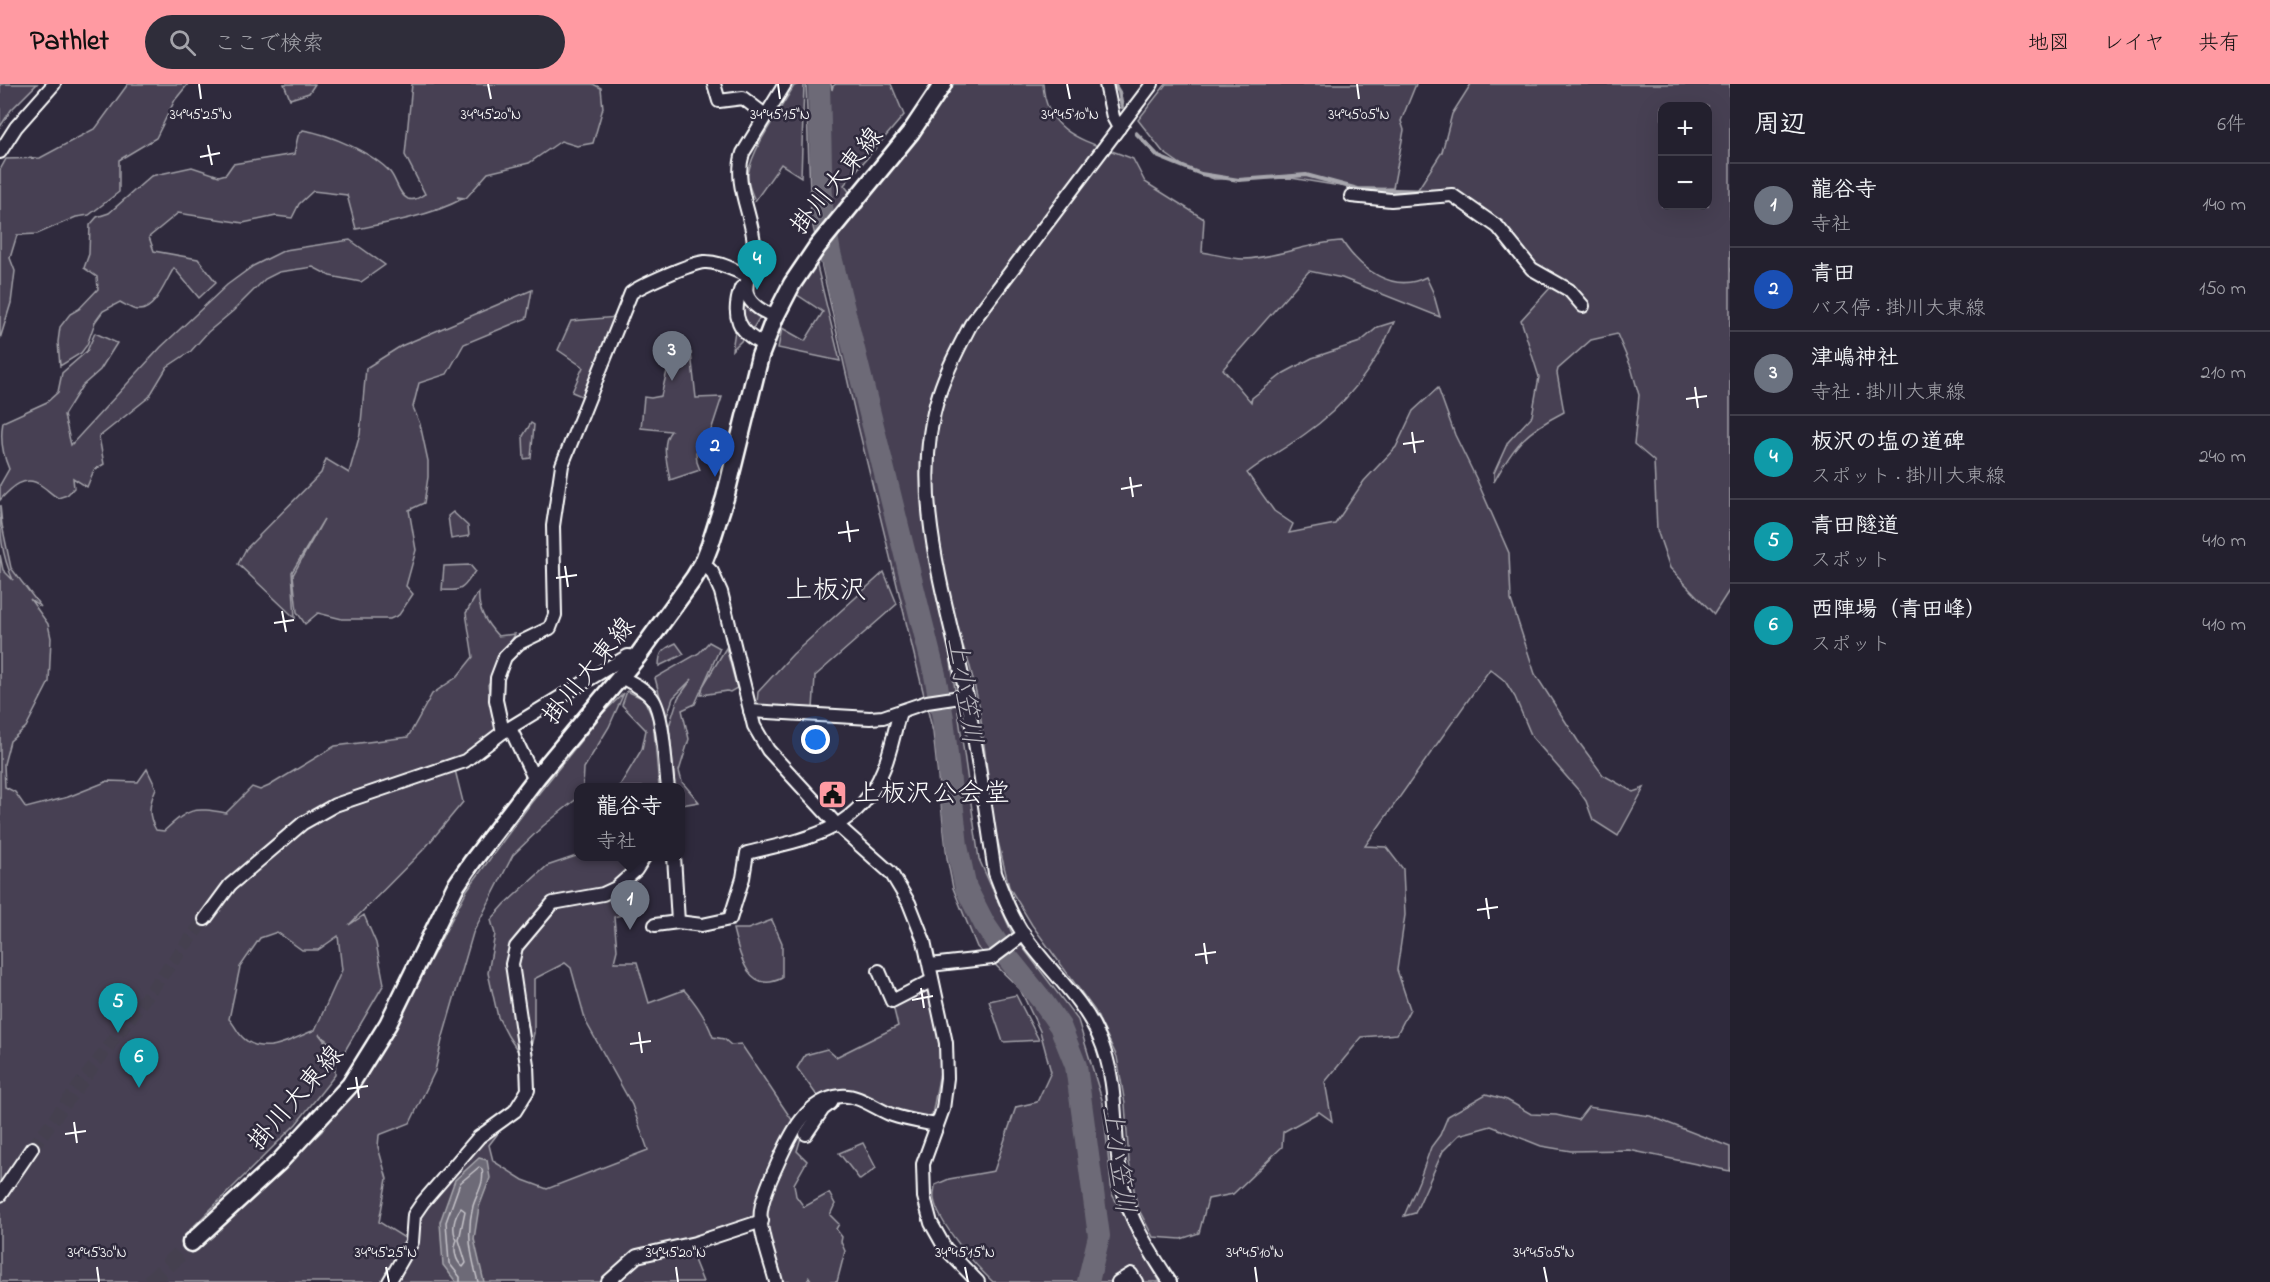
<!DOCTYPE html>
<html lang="ja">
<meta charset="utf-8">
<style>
:root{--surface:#23202e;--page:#2f2d3a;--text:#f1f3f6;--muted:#a3a3aa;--line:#403e4a;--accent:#ff9aa2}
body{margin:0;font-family:"Indie Flower","Klee One",sans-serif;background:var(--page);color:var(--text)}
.controls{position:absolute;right:18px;top:18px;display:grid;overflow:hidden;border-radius:12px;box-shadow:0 6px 24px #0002}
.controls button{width:54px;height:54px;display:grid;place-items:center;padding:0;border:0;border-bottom:2px solid var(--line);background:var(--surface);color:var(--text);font:30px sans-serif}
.you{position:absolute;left:816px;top:656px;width:21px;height:21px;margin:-15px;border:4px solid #fff;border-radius:50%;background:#1a73e8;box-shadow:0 0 0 9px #1a73e833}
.badge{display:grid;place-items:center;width:39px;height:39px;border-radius:50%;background:var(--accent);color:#fff;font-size:20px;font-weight:700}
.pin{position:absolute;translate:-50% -50px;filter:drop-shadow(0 2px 3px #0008)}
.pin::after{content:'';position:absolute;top:32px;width:21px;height:18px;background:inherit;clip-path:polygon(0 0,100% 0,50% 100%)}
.popup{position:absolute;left:574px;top:699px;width:111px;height:78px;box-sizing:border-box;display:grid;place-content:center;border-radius:12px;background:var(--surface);filter:drop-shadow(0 2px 4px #0005);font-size:20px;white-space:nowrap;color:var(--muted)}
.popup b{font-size:22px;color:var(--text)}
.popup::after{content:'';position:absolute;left:50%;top:100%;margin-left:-12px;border:12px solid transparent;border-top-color:var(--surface)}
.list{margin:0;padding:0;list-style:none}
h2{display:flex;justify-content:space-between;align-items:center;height:78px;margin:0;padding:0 24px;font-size:26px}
h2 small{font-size:20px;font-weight:400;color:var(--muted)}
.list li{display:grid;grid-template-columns:39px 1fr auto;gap:18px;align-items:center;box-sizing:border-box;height:84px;padding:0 24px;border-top:2px solid var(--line)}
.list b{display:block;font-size:22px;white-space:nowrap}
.list p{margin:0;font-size:20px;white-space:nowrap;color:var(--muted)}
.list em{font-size:20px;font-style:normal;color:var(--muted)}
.icon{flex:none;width:33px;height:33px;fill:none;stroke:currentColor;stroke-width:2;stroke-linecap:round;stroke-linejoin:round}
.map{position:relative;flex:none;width:1730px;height:1198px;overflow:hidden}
header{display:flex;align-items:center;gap:36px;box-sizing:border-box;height:84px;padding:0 30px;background:var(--accent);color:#111}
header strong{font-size:28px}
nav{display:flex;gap:33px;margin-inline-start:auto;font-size:21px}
.search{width:420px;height:54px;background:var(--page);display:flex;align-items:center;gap:15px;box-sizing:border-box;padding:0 21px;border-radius:33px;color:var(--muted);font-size:22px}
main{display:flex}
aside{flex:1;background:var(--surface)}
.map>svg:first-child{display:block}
</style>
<header>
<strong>Pathlet</strong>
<div class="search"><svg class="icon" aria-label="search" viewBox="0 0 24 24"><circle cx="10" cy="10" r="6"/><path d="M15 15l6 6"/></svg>ここで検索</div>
<nav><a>地図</a><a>レイヤ</a><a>共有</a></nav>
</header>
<main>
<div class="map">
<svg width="1730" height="1198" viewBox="0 0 1730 1198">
<rect width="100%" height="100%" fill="#2f2a3d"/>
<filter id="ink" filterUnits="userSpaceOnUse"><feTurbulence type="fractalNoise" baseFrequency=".0167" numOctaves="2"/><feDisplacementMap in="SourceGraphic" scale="12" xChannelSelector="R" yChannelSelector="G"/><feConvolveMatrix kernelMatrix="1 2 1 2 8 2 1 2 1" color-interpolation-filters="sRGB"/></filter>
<g filter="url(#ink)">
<g fill="#464152" stroke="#a2a0a8" stroke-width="1.5" fill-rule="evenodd">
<path d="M 0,0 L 37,0 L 11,26 L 0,43 Z"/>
<path d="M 128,0 L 188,0 L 175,16 L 156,54 L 119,76 L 119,108 L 89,131 L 76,133 L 37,150 L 17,151 L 10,174 L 15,187 L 11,219 L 0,255 L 0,86 L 6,75 L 40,74 L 96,44 Z"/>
<path d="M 284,0 L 315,0 L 309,9 L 290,15 Z"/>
<path d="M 412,0 L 593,0 L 601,4 L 603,24 L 593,59 L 577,62 L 561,57 L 529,79 L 488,89 L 466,114 L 457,113 L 462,115 C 433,131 389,139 356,145 L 347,111 L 313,107 L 299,120 L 292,134 L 276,132 L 243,139 L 178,129 L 149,153 L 154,167 L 198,175 L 216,198 L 199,214 L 174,184 C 166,196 155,228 138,226 C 132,226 126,221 120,218 L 103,227 L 95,238 L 87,261 L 81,269 L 60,282 L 58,258 L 60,243 L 70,230 L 79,225 L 98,205 L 97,193 L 84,184 L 89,170 L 90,141 L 97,133 L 109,129 L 151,92 L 192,83 L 219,92 L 226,90 L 233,80 L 294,70 L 298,52 L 303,46 C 329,50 373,69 390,88 C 396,95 399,111 408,115 C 415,117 419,113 425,110 L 405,71 Z"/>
<path d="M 799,0 L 804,0 L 801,93 L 781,80 L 755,117 C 752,109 746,98 748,90 C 753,62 780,27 794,2 Z"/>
<path d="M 806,0 L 831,0 L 832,6 L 833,2 L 836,0 L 891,0 L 904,31 L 844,101 L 862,124 L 897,73 L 952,0 L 1043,0 C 1046,54 1093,58 1133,75 L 1145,98 L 1204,135 L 1202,168 C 1215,170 1231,175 1244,175 C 1278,174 1310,158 1342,157 C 1360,185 1393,210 1426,193 L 1433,208 L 1440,233 L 1342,194 L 1309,187 L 1223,285 L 1251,318 L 1252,314 L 1284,289 L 1312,274 L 1360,258 L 1378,243 L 1394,238 C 1375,283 1345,322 1305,350 C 1286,364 1265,375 1247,389 L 1274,427 L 1293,440 L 1289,449 L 1335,440 L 1364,397 L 1396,363 L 1413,327 L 1438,304 L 1455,351 L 1476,394 L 1509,469 L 1511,516 L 1535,590 L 1578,657 L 1603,691 L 1633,708 L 1644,704 L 1618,752 L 1593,736 L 1586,717 L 1579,707 L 1532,653 L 1515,613 L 1505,597 L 1490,585 L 1365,762 L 1386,763 L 1403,785 L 1405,831 L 1397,886 L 1410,925 L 1397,950 L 1362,953 L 1325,998 L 1332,1037 L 1319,1028 L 1283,1048 L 1282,1063 L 1233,1110 L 1208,1115 L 1199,1149 L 1181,1155 L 1153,1153 L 1137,1122 L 1129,1078 L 1125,1020 L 1117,973 L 1095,927 L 1032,841 L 1009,803 L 994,741 L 979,621 L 970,583 L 938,486 L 979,775 L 1012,849 L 1078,936 L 1103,1019 L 1112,1110 L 1160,1198 L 1094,1198 L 1089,1172 L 1081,1198 L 993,1198 C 975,1181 938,1139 934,1115 C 933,1111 935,1105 935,1101 L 949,1095 L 994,1087 L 1016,1023 L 1037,1018 L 1051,988 L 1040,947 L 1020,905 L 977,863 L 953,804 L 947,774 L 933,648 L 857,338 L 811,134 Z"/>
<path d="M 1166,0 L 1416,0 L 1401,37 L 1404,46 L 1393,104 L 1365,106 L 1291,94 L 1214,95 L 1189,86 L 1163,68 L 1138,36 Z"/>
<path d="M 1471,0 L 1730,0 L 1730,505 L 1714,530 L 1670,484 L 1657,446 L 1654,377 L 1634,360 L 1639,311 L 1631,283 L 1617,250 L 1591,256 L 1558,285 L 1557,289 L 1564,328 C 1525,348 1515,360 1494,398 L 1494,389 L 1508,358 L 1532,332 L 1539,293 L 1521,236 L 1551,203 L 1498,143 L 1452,111 L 1413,113 L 1442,68 L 1452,30 ZM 1662,22 L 1708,22 L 1708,122 L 1662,122 Z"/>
<path d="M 350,156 L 385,181 L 361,198 L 330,192 L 313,183 L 279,188 L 265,195 L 233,227 L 208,248 L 191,267 L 167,283 L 149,313 L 99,353 L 104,380 L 94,386 L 87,403 L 73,394 L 74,404 L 67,411 L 58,414 C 51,410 48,406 42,402 C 25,389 11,404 0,416 L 0,401 L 9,385 C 2,369 0,354 3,338 L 47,318 L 58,308 L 62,289 L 87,267 L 95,249 L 117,259 L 100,286 L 82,302 L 64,331 L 71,361 L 161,263 L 227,201 L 253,182 L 285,166 Z"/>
<path d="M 816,178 L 840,277 L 778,264 L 782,244 L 805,257 L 823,228 L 796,210 Z"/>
<path d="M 532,206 L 527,234 L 464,260 L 447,290 L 419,299 L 413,323 L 420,340 L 428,377 L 428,393 L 424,419 L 409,426 L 416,466 L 406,502 L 413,510 L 399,531 L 390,535 L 342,535 L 318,529 L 305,540 L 297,528 L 293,491 L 324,435 L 292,488 L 295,534 L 238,480 L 246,465 L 321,389 L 326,375 L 349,389 L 360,350 L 366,284 L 401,262 Z"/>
<path d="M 740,215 L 760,233 L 752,246 L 732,266 Z"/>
<path d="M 617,233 L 584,313 L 572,308 L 583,283 L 558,266 L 571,237 Z"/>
<path d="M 691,269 L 696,314 L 722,313 L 706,362 L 696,368 L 697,378 L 700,386 L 670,396 C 668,382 660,359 671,347 L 641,344 L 644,313 L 651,314 L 661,312 L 668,283 Z"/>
<path d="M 531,339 L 534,341 L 531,374 L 524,375 L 523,352 Z"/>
<path d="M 0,421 L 2,441 L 11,484 L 41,523 L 30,515 L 48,540 L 51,554 L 49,598 L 26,643 L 10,657 L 4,680 L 5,703 L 15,708 L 26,724 L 68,713 L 108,697 L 138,698 L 147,685 L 156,704 C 149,721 147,730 156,746 L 164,747 C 189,724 193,723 226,729 L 252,703 L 260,706 L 269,702 L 335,662 L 408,653 L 432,610 L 457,593 L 473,573 L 466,529 L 479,507 C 477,525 486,539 498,552 L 515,550 L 488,601 L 496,650 L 455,686 L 463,718 L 425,764 L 349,841 L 364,831 L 376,859 L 384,900 L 343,970 L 319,950 L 335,970 L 335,991 L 296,1040 L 185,1151 L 197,1164 L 229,1136 L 322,1047 L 373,964 L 432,873 L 467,806 L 531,719 L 603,629 L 624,609 L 609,643 L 584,684 L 583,703 L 579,704 L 579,713 L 543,742 L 513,771 L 473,849 L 442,956 L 435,987 L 410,1039 L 379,1051 L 378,1063 L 387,1095 L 379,1138 L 411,1158 L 413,1141 L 453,1080 L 515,1027 L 489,1061 L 493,1077 L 523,1096 L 547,1105 L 648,1066 L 632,1021 L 586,938 L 571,884 L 565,879 L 534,895 L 534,949 L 527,981 L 508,952 L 498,933 L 488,889 L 495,850 L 491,836 L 505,820 L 547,782 L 579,771 L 579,772 L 639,773 L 624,807 L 625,830 L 614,833 L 617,866 L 614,878 L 637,878 L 649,919 L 684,906 C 697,920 706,934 713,953 L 724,955 L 731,961 L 741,960 L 794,1039 L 817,1029 L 802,1050 L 797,1067 L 807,1077 L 794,1100 L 796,1112 L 804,1123 L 829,1109 L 835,1120 L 830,1131 L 839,1140 L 836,1145 L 842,1153 L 841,1158 L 845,1167 L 837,1198 L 812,1198 L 809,1193 L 807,1198 L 775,1198 L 755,1139 L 672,1165 L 690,1166 L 703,1198 L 0,1198 L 0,471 L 3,486 L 13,496 C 1,469 0,450 0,421 ZM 277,848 L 302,866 L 318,866 L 338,852 L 342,886 L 315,946 C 294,954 268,971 247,957 C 238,952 236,942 229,935 L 240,883 L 260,854 Z"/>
<path d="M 453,428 L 468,442 L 469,452 L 451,455 L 448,432 Z"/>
<path d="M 470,481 L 475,487 C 464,503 464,508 442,506 L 444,482 Z"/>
<path d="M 884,488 L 897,520 L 815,592 L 813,625 L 756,630 L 758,608 L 793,570 Z"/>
<path d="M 709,558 L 720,564 L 695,620 L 682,626 L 689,655 L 679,687 L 682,698 L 699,718 L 681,721 L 681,704 L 675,703 L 669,642 L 678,614 L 692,595 L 673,614 L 666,635 L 655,594 L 699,569 Z"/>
<path d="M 676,559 L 684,570 L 659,582 C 659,568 663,565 676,559 Z"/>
<path d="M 726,564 L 737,604 L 730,608 L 727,607 L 701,611 L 703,602 Z"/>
<path d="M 627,607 L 644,615 L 653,635 L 659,703 L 619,703 L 642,665 L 646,646 L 622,621 Z"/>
<path d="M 772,836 L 782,859 L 782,894 C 748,912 739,869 733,845 L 748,845 Z"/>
<path d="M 929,901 L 943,972 L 931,1037 L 832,1011 L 832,1006 L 818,1013 L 797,984 L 805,971 L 827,965 L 836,973 L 898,942 L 892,918 Z"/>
<path d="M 1016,911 L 1039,956 L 1003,958 L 989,917 Z"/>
<path d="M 1486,1010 L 1507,1016 L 1531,1030 L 1556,1031 L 1578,1036 L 1588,1023 L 1650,1032 L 1730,1063 L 1730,1087 L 1629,1066 L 1571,1067 L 1541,1062 L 1491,1042 L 1459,1051 L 1443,1067 L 1415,1129 L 1404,1132 L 1419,1097 L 1431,1063 L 1440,1051 L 1448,1032 Z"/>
<path d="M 863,1059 L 876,1084 L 860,1096 L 839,1069 Z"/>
</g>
<path fill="#6d6a77" stroke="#a7a6ad" stroke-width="1.5" d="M 479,1074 L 487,1076 L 490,1094 L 479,1123 L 474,1155 L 484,1198 L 456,1198 L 443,1181 L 440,1138 L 455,1096 Z"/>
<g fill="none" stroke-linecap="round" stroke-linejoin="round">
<g stroke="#c5c3c9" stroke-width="1.5">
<path d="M 461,1124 L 465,1127 L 459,1156 L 466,1179 L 463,1183 C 455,1177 453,1164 457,1156 C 451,1146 454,1133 461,1124 Z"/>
<path d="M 460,1198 L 460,1193 L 449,1179 L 446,1138 L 460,1099 L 479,1083 L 482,1085 C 485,1099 477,1109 473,1122 C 466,1149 471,1171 478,1198"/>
</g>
<g stroke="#a7a6ad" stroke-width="4">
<path d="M 1114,0 L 1119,8 L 1122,23"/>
<path d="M 1136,49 L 1159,73 L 1201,90 L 1239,96 L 1306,91 L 1358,105 L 1436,107"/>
</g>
<path stroke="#6d6a77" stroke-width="22" d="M 819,0 L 822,122 L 830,169 L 935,591 L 943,634 L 957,762 L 966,804 L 985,841 L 1004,869 L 1041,915 L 1060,942 L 1076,982 L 1099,1152 L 1088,1198"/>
<path stroke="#443f50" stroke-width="12" stroke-dasharray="12 6" stroke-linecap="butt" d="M 32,1064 L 205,835"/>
<path stroke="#443f50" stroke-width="16" stroke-dasharray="16 8" stroke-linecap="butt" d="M 150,1198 L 191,1159"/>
<defs>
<g id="minor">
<path d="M 714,0 L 719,17 L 743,14 L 765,31"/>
<path d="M 1106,0 L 1113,33 L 1119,44"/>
<path d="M 1152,0 L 971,240 C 959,263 947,285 939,310 C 908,408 946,513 966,610 C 978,669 986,729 995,789 C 1003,810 1011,832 1024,851 C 1048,886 1082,913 1099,953 C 1120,999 1112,1053 1122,1101 C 1129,1136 1151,1169 1170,1198"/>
<path d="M 0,68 L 16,43 L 54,0"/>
<path d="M 1351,112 L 1391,116 L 1452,111 L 1498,143 L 1532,185 L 1569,206 L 1583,222"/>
<path d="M 746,201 L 741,204 C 731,232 738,248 764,261"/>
<path d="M 775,233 C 764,228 751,222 747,210 C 743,196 756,177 754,160 C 752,129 733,100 743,69 L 785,0"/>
<path d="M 703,479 L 712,488 L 721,508 L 754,642 L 768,666 L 837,741 L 891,789 L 909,819 L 924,857 L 946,959 L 947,994 L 943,1025 L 923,1080 L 924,1113 L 931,1139 L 945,1164 L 978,1198"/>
<path d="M 621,593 C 632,599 644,604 652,614 C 664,630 665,683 668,704"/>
<path d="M 750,627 L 870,634 L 883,633 L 927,618 L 967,612"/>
<path d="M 510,644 L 532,690 L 537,693"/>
<path d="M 503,648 L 496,616 L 497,594 L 505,573 L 519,559 L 550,544 L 555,531 L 553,442 L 562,381 L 631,209 C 641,201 692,179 704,178 C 719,177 735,187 749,192"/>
<path d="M 674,772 L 678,838"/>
<path d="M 205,835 L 230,801 L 303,739 L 335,721 L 465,677 L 503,648 L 616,579 L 628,572 L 637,573"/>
<path d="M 655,841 L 678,838 L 702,841 L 730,835 L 743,794 L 747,769 C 806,755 858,748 883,686 C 891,668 894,647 900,628"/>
<path d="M 930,881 L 992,874 L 1024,850"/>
<path d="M 879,887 L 892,917 L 931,897"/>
<path d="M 806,1050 L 823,1025 L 831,1019"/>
<path d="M 0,1111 L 32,1064"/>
<path d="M 389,1198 L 412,1158 L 414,1131 L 423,1118 L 479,1053 L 515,1027 L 528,1006 L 527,981 L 512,880 L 516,863 L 553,819 L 603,810 L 616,804 L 636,786 L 645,772"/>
<path d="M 608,1198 L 637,1172 L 695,1159 L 762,1137"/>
<path d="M 776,1198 C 771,1178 758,1146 761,1126 C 763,1112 770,1096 776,1083 C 789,1054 804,1016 841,1012 C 858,1010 876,1025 892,1031 C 906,1036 922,1038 937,1041"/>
<path d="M 1118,1198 L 1131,1190 L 1136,1198"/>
</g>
<path id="major" d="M 191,1159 L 279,1078 L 350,1001 L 388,940 L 455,803 L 472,778 L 537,693 L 637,573 L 694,494 L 703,479 L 710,461 L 725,414 L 760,272 L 775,233 L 792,200 L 817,163 L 911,48 L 943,0"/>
</defs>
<use href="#minor" stroke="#fff" stroke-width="16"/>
<use href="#major" stroke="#fff" stroke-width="21"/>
<use href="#minor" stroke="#2f2a3d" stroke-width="12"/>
<use href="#major" stroke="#2f2a3d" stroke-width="16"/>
</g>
</g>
<path fill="none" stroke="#fff" stroke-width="2" d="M 199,0 L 201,15M 488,0 L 491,15M 778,0 L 780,15M 1067,0 L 1070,15M 1357,0 L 1359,15M 208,61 L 212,81M 200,73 L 220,69M 1695,303 L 1698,324M 1686,315 L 1707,312M 1412,348 L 1415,369M 1403,360 L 1424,357M 1130,393 L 1133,413M 1121,405 L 1142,401M 847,437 L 850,458M 838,449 L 859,446M 565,482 L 568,503M 556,494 L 577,491M 282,527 L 286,548M 274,539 L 294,536M 1486,814 L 1489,835M 1477,826 L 1498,823M 1204,859 L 1207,880M 1195,871 L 1216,868M 921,904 L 924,924M 912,916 L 933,912M 639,948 L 642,969M 630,960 L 651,957M 356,993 L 359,1014M 347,1005 L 368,1002M 74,1038 L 77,1059M 65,1050 L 86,1047M 97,1183 L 99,1198M 386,1183 L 389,1198M 676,1183 L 678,1198M 965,1183 L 968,1198M 1255,1183 L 1257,1198M 1544,1183 L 1547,1198"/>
<defs>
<symbol id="civic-square" viewBox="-11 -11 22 22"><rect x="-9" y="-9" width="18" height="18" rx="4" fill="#ff9aa2" stroke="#2f2a3d"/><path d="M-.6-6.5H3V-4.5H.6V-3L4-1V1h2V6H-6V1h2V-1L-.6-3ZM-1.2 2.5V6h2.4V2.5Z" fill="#111"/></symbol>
</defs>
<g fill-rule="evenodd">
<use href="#civic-square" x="816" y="694" width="33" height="33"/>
</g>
<g text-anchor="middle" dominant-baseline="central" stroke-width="5" stroke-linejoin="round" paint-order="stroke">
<g font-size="26" fill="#fff" stroke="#2f2a3d">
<text transform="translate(838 98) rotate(-51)">掛川大東線</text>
<text transform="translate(590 588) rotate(-51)">掛川大東線</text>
<text transform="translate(297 1015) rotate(-49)">掛川大東線</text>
</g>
<g font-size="26" fill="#fff" stroke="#2f2a3d" text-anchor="start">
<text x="854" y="711">上板沢公会堂</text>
</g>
<g font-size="27" fill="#fff" stroke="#2f2a3d">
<text x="826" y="507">上板沢</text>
</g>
<g font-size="27" font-style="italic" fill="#b6b4bb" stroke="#2f2a3d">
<text transform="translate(963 607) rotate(81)">上小笠川</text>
<text transform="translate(1117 1076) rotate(82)">上小笠川</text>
</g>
</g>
<g font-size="15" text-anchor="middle" fill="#fff" stroke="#2f2a3d" stroke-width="5" stroke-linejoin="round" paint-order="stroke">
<text x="201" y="35">34°45'25"N</text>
<text x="491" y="35">34°45'20"N</text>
<text x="780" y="35">34°45'15"N</text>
<text x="1070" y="35">34°45'10"N</text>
<text x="1359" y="35">34°45'05"N</text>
<text x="97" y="1173">34°45'30"N</text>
<text x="386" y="1173">34°45'25"N</text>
<text x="676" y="1173">34°45'20"N</text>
<text x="965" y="1173">34°45'15"N</text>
<text x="1255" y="1173">34°45'10"N</text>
<text x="1544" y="1173">34°45'05"N</text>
</g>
</svg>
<div class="controls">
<button>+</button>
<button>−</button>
</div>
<div class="you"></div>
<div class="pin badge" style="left:630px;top:846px;background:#6b7280">1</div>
<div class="popup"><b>龍谷寺</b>寺社</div>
<div class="pin badge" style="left:715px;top:393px;background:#1a4fb4">2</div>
<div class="pin badge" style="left:672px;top:297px;background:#6b7280">3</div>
<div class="pin badge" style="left:757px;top:206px;background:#0f9aa8">4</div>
<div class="pin badge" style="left:118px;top:949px;background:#0f9aa8">5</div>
<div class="pin badge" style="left:139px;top:1004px;background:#0f9aa8">6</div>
</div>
<aside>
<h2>周辺<small>6件</small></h2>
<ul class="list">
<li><span class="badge" style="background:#6b7280">1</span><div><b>龍谷寺</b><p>寺社</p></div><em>140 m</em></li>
<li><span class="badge" style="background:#1a4fb4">2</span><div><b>青田</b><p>バス停 · 掛川大東線</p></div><em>150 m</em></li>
<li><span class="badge" style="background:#6b7280">3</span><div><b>津嶋神社</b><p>寺社 · 掛川大東線</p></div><em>210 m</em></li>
<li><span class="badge" style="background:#0f9aa8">4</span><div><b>板沢の塩の道碑</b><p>スポット · 掛川大東線</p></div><em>240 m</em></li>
<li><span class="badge" style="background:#0f9aa8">5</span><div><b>青田隧道</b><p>スポット</p></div><em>410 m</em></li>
<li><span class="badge" style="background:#0f9aa8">6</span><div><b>西陣場（青田峰）</b><p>スポット</p></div><em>410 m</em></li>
</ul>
</aside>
</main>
